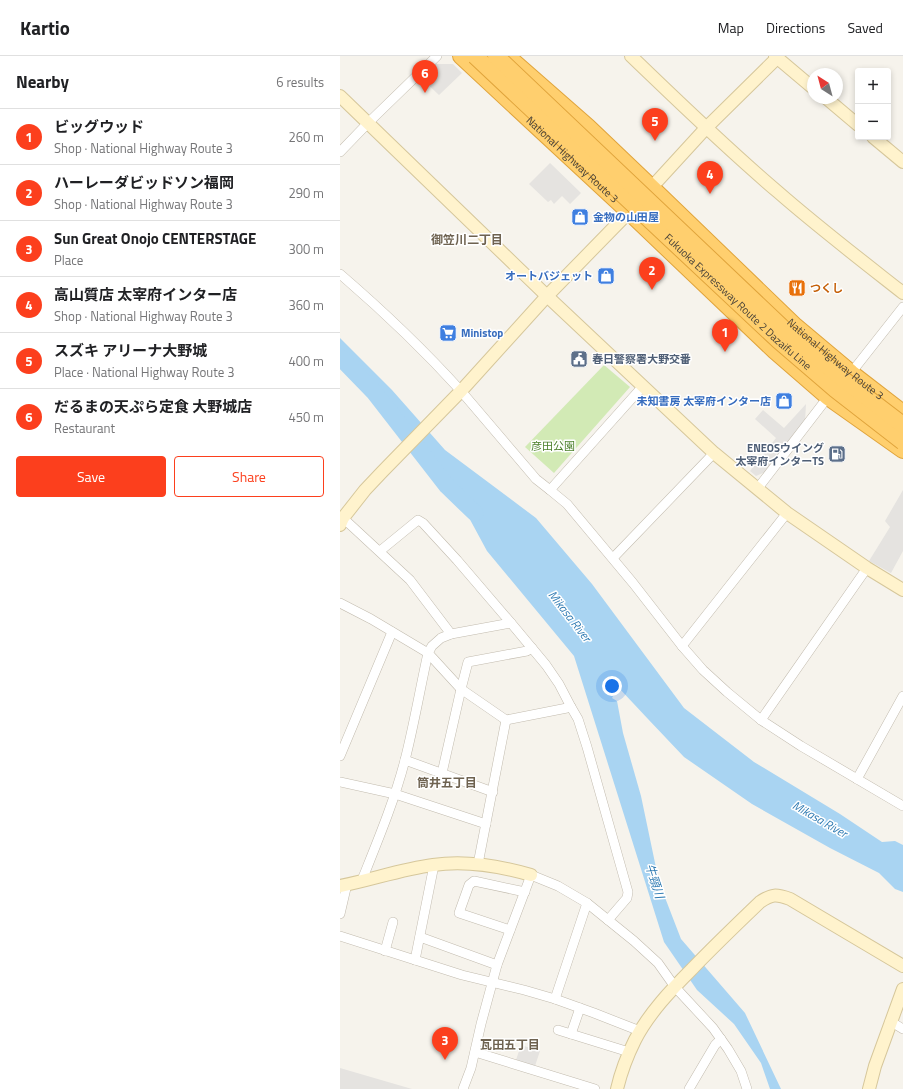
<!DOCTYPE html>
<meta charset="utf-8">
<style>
:root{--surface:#fff;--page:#f2f2f2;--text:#202124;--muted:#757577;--line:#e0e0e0;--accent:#fc3f1d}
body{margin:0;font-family:"Titillium Web","Noto Sans JP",sans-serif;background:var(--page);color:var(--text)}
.controls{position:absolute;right:12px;top:12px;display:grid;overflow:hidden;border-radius:4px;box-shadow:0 2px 6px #0003}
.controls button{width:36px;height:36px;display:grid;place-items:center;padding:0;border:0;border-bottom:1px solid var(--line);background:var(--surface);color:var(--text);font:20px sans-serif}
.compass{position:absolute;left:467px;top:12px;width:36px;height:36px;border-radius:50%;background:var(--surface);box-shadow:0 2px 6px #0003;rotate:324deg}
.you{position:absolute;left:272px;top:630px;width:14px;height:14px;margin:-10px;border:3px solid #fff;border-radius:50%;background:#1a73e8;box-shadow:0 0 0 6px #1a73e833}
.badge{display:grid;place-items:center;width:26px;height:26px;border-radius:50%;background:var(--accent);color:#fff;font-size:13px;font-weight:700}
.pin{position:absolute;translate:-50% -33px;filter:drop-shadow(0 1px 2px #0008)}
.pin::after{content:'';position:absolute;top:21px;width:14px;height:12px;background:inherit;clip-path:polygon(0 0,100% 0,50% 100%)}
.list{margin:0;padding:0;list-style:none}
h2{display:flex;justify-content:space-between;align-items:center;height:52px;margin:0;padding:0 16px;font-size:17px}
h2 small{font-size:13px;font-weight:400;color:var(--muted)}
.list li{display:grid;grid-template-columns:26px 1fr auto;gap:12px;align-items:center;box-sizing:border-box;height:56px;padding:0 16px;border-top:1px solid var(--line)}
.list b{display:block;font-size:15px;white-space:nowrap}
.list p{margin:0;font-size:13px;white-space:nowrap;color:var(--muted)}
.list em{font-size:13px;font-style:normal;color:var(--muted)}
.actions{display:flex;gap:8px;padding:12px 16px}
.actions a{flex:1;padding:9px 0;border:1px solid var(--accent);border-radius:4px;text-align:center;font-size:14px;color:var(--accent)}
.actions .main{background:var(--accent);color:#fff}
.map{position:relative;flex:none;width:563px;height:1033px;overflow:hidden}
header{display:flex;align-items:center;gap:24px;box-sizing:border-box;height:56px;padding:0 20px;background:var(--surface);border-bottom:1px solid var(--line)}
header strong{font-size:19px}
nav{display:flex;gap:22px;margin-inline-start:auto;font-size:14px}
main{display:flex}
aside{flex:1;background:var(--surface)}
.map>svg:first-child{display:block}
</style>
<header>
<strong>Kartio</strong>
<nav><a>Map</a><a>Directions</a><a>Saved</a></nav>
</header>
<main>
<aside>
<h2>Nearby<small>6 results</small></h2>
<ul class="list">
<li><span class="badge">1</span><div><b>ビッグウッド</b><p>Shop · National Highway Route 3</p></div><em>260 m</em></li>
<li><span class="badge">2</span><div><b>ハーレーダビッドソン福岡</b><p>Shop · National Highway Route 3</p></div><em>290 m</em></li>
<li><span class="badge">3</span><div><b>Sun Great Onojo CENTERSTAGE</b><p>Place</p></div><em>300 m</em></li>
<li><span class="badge">4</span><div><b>高山質店 太宰府インター店</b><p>Shop · National Highway Route 3</p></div><em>360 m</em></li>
<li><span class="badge">5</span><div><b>スズキ アリーナ大野城</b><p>Place · National Highway Route 3</p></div><em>400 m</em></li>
<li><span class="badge">6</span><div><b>だるまの天ぷら定食 大野城店</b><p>Restaurant</p></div><em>450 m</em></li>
</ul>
<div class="actions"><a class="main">Save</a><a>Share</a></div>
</aside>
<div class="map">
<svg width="563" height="1033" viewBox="0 0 563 1033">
<rect width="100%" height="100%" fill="#f6f3ec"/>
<path fill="#d2eab5" d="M 264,309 L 290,331 L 214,417 L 185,391 Z"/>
<g fill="#e5e3e0">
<path d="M 95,8 L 113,8 L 122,17 L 99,39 L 81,22 Z"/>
<path d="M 210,107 L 241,137 L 230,148 L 222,140 L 214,148 L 211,144 L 208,146 L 189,128 Z"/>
<path d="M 466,348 L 465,366 L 446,390 L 423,417 L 416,420 L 410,415 L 436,382 L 415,363 L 423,354 L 444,372 Z"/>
<path d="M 563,434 L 563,495 L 551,517 L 529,505 L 550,471 L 545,465 Z"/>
<path d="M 181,989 L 200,995 L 195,1010 L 176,1004 Z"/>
<path d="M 0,1012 L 72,1033 L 0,1033 Z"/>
</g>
<path fill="#a9d4f2" d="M 0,282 L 52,334 L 105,394 L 196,462 L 252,528 L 344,652 L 414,706 L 500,758 L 542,786 L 555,785 L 563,789 L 563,836 L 555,833 L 539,817 L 490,792 L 412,748 L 344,701 L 308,663 L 278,631 L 272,642 L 277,645 L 283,677 L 301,740 L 319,826 L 341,883 L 405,957 L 441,1033 L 430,1033 L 421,1007 L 394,968 L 357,934 L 324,886 L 234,600 L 147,495 L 107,421 L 61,366 L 17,322 L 0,307 Z"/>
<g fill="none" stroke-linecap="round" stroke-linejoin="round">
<path stroke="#a9d4f2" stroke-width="17" d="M 0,301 L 34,336 L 107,430 L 135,457"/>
<defs>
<g id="street">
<path d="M 0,96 L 28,67 L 97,0"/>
<path d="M 0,218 C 43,255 83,293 121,335 C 146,364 171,394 196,423 L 210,434 L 227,448 L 293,527 L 342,590 L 363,614 L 387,636 L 421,664 L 461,690 L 563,750"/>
<path d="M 511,317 L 563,251"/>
<path d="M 418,432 L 488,341"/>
<path d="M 210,434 L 303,330"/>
<path d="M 3,462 L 70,524 L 111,578"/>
<path d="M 40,495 L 78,464 L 83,467 L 117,504 L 171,567 L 206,609 L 219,628 L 231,651 L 238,663 L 247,691 L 288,836 L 287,842 L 268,864"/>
<path d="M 273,502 L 374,397"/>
<path d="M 0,547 L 31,563 L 88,597 L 121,633 L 166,664 L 227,652 L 231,651"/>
<path d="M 342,590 L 447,457"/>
<path d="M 421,664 L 527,512"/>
<path d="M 0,700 L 52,576"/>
<path d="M 65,704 L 153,736"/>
<path d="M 102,717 L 121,633 L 128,606 L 187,595 L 192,592"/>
<path d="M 517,723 L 563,640"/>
<path d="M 0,726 L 55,738 L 146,768"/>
<path d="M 138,808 L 166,664"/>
<path d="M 22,824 C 38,784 54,746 65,704 C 74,669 80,633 88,597 L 92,590 L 101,582 L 111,578 L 171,567"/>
<path d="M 0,858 L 7,828"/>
<path d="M 170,874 L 119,857 L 129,829 L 134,825 L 185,836"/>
<path d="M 0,880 L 122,919 L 184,934 L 215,943 L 254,957 L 300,975"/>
<path d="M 80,881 L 157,909"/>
<path d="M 45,895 L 53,866"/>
<path d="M 75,904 L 94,809"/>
<path d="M 215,943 L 247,847"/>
<path d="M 550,965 L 563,973"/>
<path d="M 218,974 L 289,996"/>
<path d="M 231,978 L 240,952"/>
<path d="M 135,996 L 255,1033"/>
<path d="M 123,1033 L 131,1012 L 141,968 L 157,909 L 191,819 L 218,830 L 247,847 L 294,885 L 318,907 L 335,931 L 373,972 L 388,993 L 401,1015 L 407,1033"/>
<path d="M 349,1033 L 375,989 L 381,983"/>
</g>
<g id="secondary">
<path d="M 291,0 C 339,46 387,93 438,136 C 478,171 521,204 563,237"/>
<path d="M 435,0 L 473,32"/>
<path d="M 0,40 L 207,240 L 374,397 L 447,457 L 527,512 L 563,534"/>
<path d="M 486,42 L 518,69"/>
<path d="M 533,81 L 563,106"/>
<path d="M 0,469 L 3,462 L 25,434 L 42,416 L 121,335 L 207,240 L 289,156 L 366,72 L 437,2"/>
<path d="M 0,830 C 31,824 62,813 93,809 C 126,804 160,810 191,819"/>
<path d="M 277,1033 C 281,1016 287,1000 295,984 C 309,957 331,934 352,913 C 374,890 397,868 420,846 C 432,838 436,838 450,843 L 563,910"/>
<path d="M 529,1033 L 535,1010 L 563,933"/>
</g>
<g id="highway">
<path id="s1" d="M 121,0 L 289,156 L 435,295 L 488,341 L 563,394"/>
<path id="s2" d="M 167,0 L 248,71 L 312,132 L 455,270 L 511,317 L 563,357"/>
</g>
</defs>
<use href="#street" stroke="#c2bbae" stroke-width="10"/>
<use href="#secondary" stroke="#d6c79b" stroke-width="14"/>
<use href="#highway" stroke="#e0a43c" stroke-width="18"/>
<use href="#street" stroke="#fff" stroke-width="9"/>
<use href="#secondary" stroke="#fff3cd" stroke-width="12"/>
<use href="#highway" stroke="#ffcf6e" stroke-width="16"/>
<defs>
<g id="highway-bridge">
<path id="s3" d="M 135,0 L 439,285 L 496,334 L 563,386"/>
<path d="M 156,0 L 447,276 L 504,324 L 563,369"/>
</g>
</defs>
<use href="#highway-bridge" stroke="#e0a43c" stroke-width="18" stroke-linecap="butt"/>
<use href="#highway-bridge" stroke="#ffcf6e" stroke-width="16"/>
</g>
<defs>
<symbol id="shop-square" viewBox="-11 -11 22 22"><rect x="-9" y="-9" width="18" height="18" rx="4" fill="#3f7fe0" stroke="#fff"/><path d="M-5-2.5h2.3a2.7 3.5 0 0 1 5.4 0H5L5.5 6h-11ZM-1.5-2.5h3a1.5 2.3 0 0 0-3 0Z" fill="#fff"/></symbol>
<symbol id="restaurant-square" viewBox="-11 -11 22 22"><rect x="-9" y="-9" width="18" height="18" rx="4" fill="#e8710a" stroke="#fff"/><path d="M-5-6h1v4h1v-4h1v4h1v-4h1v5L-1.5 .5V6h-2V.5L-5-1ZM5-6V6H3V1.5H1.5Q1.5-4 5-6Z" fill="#fff"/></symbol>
<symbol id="supermarket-square" viewBox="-11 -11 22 22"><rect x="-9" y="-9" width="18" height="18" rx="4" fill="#3f7fe0" stroke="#fff"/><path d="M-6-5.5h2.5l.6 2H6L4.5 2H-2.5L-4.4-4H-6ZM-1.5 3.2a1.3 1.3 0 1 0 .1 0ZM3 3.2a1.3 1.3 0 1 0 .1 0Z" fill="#fff"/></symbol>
<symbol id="civic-square" viewBox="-11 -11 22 22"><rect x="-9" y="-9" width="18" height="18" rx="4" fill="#5c6f8a" stroke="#fff"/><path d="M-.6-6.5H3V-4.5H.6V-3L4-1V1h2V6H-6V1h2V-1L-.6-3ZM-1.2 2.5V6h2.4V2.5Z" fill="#fff"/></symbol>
<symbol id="fuel-square" viewBox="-11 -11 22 22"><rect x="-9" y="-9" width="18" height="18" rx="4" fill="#5c6f8a" stroke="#fff"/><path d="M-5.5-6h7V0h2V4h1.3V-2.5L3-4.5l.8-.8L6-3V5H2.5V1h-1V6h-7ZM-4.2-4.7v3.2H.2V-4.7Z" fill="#fff"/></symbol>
</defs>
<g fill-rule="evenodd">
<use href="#shop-square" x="230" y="151" width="20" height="20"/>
<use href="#shop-square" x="256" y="210" width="20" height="20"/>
<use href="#restaurant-square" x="447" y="222" width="20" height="20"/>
<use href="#supermarket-square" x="98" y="267" width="20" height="20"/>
<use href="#civic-square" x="229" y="293" width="20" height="20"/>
<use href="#shop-square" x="434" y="335" width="20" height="20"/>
<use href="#fuel-square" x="487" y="388" width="20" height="20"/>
</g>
<g text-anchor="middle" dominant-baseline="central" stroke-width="3" stroke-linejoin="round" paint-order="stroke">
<g font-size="11" fill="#4b4439" stroke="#fff">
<text stroke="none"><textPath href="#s1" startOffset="152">National Highway Route 3</textPath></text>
<text stroke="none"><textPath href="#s3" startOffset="360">Fukuoka Expressway Route 2 Dazaifu Line</textPath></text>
<text stroke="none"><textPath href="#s2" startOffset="447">National Highway Route 3</textPath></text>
</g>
<g font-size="11" font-weight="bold" fill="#366cbe" stroke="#fff" text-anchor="start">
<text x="253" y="161">金物の山田屋</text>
<text x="253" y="220" text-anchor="end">オートバジェット</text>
<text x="121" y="277">Ministop</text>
<text x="431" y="345" text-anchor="end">未知書房 太宰府インター店</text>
</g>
<g font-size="11" font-weight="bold" fill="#c56008" stroke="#fff" text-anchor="start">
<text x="470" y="232">つくし</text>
</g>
<g font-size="11" font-weight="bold" fill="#4e5e75" stroke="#fff" text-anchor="start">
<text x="252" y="303">春日警察署大野交番</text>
<text x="484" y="392" text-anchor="end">ENEOSウイング<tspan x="484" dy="13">太宰府インターTS</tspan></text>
</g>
<g font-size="11" fill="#4a7f2a" stroke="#fff">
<text x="213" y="390">彦田公園</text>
</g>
<g font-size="12" font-weight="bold" fill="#6e6250" stroke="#fff">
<text x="127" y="183">御笠川二丁目</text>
<text x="107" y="726">筒井五丁目</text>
<text x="170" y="988">瓦田五丁目</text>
</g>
<g font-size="12" font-style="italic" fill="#2e7ab2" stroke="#fff">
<text transform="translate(230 560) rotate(52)">Mikasa River</text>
<text transform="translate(480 763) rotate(30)">Mikasa River</text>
<text transform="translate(315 825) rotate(72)">牛頸川</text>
</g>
</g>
</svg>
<div class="controls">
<button>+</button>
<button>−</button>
</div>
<svg class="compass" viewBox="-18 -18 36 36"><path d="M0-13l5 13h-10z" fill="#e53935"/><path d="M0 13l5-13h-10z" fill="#757577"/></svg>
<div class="you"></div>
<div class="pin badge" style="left:385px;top:296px">1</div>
<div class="pin badge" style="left:312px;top:234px">2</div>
<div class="pin badge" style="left:105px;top:1004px">3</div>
<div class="pin badge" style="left:370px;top:138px">4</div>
<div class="pin badge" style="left:315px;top:85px">5</div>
<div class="pin badge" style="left:85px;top:37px">6</div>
</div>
</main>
